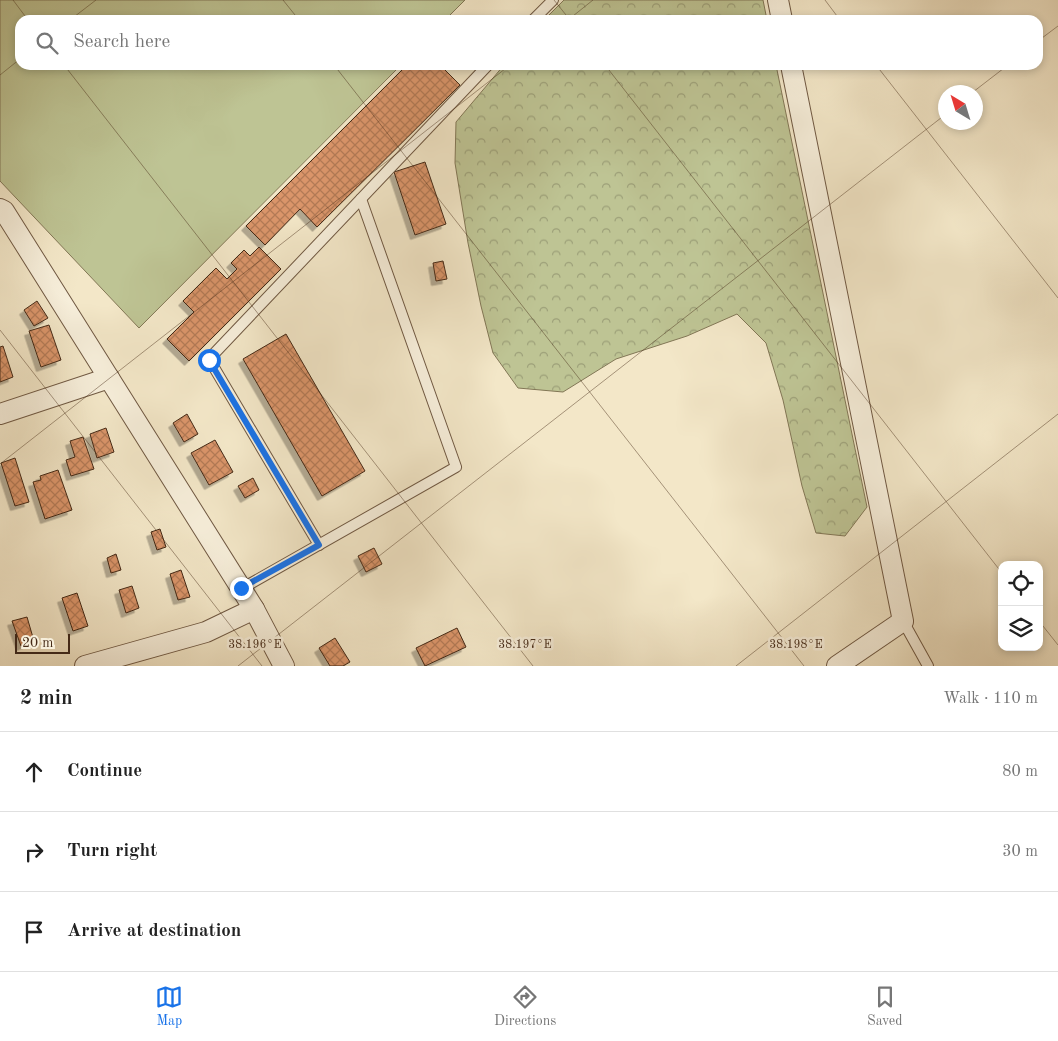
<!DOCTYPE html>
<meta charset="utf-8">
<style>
:root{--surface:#fff;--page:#f2f2f2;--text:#222;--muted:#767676;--line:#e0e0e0;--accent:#1a73e8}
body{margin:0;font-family:"Old Standard TT",serif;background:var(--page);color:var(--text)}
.controls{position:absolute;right:15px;bottom:15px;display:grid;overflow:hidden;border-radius:10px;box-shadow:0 2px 8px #0003}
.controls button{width:45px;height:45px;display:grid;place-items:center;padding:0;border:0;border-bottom:1px solid var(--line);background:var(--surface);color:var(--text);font:25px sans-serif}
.compass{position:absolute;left:938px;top:85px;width:45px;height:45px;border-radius:50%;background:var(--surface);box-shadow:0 2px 8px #0003;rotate:322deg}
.scale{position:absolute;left:15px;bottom:12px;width:55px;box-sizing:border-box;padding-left:5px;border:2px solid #452a17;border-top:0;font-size:14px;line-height:18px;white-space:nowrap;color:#452a17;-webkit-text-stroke:4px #f7efdb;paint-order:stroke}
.stop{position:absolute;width:15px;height:15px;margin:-11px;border:4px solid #1a73e8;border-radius:50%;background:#fff}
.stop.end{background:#1a73e8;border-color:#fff;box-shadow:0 1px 5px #0008}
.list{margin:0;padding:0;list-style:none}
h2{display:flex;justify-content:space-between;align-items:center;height:65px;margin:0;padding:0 20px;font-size:21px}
h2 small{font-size:16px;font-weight:400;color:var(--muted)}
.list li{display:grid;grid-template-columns:32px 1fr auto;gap:15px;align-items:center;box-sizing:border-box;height:80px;padding:0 20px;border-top:1px solid var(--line)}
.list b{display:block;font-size:19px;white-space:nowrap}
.list em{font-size:16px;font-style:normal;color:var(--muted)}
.icon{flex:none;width:28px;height:28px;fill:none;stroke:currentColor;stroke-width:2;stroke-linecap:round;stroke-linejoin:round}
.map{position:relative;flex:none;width:1058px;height:666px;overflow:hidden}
.search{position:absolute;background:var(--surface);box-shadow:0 2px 8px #0003;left:15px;right:15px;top:15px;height:55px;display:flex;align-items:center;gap:12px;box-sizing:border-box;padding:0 18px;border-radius:15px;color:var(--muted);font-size:19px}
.sheet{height:305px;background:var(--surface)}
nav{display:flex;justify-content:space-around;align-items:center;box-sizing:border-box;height:70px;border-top:1px solid var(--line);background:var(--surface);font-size:14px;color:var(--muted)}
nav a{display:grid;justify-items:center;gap:2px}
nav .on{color:var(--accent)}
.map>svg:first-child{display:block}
</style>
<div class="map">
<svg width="1058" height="666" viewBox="0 0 1058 666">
<defs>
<pattern id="forest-crowns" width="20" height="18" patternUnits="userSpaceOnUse" patternTransform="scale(1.25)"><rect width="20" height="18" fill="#bec494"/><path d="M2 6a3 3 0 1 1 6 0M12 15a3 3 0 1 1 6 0" fill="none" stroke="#9c9f78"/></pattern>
<pattern id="building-cross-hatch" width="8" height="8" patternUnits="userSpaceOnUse" patternTransform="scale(1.25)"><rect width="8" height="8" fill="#da956a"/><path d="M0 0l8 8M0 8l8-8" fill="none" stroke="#b37a56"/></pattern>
<filter id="shadow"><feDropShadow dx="-4.5" dy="4.5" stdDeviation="0" flood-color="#0004"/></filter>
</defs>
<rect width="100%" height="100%" fill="#f3e7c8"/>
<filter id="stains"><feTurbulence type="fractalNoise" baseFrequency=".004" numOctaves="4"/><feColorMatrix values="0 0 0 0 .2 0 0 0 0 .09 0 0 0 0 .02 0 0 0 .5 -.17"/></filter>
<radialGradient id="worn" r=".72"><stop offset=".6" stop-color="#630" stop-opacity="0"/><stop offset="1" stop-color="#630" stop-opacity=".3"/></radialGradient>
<g fill="url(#forest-crowns)" stroke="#827756">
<path d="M 564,0 L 763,0 L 767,20 L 544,20 Z"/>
<path d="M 504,65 L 776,65 L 867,507 L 845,536 L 816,533 L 802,486 L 783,400 L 766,343 L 737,314 L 687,336 L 616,359 L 563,392 L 518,388 L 493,353 L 481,306 L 468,243 L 455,163 L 456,122 Z"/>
</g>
<path fill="#bec494" stroke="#827756" d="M 0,0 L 465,0 L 445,20 L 20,20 L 20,65 L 401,65 L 139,328 L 0,181 Z"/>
<g fill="url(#building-cross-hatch)" stroke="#452a17" filter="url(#shadow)">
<path d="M 407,65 L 440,65 L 460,85 L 317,227 L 300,209 L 265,245 L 246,226 Z"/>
<path d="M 425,162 L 446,224 L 415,235 L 394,172 Z"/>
<path d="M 259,247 L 281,269 L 189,361 L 167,339 L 194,312 L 183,301 L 216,268 L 227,279 L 237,269 L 231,263 L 244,250 L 250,256 Z"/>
<path d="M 443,261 L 447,279 L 436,281 L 433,263 Z"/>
<path d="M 37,301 L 48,318 L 34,326 L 24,310 Z"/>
<path d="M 49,325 L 61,360 L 41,367 L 29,331 Z"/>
<path d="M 286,334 L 365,471 L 322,496 L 243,359 Z"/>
<path d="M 3,346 L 13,377 L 0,382 L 0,347 Z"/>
<path d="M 187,414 L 198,434 L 184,442 L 173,423 Z"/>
<path d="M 106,428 L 114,452 L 97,458 L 90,434 Z"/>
<path d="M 83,437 L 94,469 L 71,476 L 66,460 L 75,457 L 70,441 Z"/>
<path d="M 215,440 L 233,472 L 209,485 L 191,453 Z"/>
<path d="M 15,458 L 29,502 L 15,506 L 1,463 Z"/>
<path d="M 58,470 L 72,510 L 45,519 L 33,482 L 41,480 L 40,476 Z"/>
<path d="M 253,478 L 259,490 L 245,498 L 238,486 Z"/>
<path d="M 160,529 L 166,547 L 157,550 L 151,532 Z"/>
<path d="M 374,548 L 382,564 L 366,572 L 358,556 Z"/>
<path d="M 116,554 L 121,570 L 111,573 L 107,558 Z"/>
<path d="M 181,570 L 190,597 L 178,600 L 170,574 Z"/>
<path d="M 132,586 L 139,608 L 126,613 L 119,590 Z"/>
<path d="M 77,593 L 88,626 L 73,631 L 62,598 Z"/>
<path d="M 27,617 L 34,641 L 21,646 L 12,621 Z"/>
<path d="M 457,628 L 466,647 L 425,666 L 416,648 Z"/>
<path d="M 335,638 L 350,662 L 343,666 L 330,666 L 319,648 Z"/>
</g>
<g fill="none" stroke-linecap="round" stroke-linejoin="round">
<defs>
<g id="service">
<path d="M 533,20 L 553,0"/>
<path d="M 319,545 L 209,359 L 488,65"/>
<path d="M 241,589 L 456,467 L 361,199"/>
<path d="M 903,621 L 928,666"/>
</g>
<g id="minor">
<path d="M 778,0 L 782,20"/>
<path d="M 791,65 L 903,621 L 837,666"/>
<path d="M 0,209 L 4,211 L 254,609 L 284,666"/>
<path d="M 0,414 L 109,378"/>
<path d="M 85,666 L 206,632 L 254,609"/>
</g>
</defs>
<use href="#service" stroke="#705943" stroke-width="12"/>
<use href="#minor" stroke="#705943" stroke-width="22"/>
<use href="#service" stroke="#f7efdb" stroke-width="10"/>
<use href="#minor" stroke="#f7efdb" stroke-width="20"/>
</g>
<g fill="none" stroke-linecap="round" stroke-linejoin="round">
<path stroke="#1a73e8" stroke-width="6" d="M 209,360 L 319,545 L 241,588"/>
</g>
<path fill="none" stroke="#452a17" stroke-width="1" stroke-opacity="0.45" d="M 13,0 L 28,20M 283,0 L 299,20M 554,0 L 570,20M 825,0 L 840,20M 70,20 L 96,0M 568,20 L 593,0M 1038,41 L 1058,26M 64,65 L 533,666M 334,65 L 804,666M 605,65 L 1002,573M 876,65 L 1058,298M 0,75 L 20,59M 973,92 L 1008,65M 0,330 L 262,666M 0,464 L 510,65M 1039,621 L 1058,645M 238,666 L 946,114M 736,666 L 1058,414"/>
<g font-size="12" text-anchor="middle" fill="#452a17" stroke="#f7efdb" stroke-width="5" stroke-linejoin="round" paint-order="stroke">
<text x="255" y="648">38.196°E</text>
<text x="525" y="648">38.197°E</text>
<text x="796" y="648">38.198°E</text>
</g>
<rect width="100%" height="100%" filter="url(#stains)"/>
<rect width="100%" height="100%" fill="url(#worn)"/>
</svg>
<div class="controls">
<button><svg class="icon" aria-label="locate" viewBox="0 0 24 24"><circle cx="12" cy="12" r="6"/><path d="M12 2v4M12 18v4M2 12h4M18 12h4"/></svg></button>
<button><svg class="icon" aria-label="layers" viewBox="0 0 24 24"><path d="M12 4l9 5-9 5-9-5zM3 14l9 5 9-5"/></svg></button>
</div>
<svg class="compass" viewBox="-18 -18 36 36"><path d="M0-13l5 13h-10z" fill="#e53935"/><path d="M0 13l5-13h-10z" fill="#767676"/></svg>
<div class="scale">20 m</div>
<div class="stop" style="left:209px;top:360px"></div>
<div class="stop end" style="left:241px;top:588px"></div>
<div class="search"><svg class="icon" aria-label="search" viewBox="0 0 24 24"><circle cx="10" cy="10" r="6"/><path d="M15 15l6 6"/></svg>Search here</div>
</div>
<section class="sheet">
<h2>2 min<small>Walk · 110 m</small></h2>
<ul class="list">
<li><svg class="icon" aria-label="ahead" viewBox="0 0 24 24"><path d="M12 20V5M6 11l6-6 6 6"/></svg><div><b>Continue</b></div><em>80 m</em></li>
<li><svg class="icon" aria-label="right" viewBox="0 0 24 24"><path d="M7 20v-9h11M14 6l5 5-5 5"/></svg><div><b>Turn right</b></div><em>30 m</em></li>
<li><svg class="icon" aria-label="arrive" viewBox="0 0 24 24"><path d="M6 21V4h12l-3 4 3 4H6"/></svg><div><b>Arrive at destination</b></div></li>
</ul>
</section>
<nav>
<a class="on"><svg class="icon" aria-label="map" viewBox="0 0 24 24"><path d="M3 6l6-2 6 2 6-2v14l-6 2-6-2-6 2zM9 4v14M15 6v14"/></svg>Map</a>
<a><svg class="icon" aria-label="directions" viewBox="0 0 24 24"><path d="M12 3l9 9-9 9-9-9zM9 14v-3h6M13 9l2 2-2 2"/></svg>Directions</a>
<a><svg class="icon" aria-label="saved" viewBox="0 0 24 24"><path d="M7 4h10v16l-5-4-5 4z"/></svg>Saved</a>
</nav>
